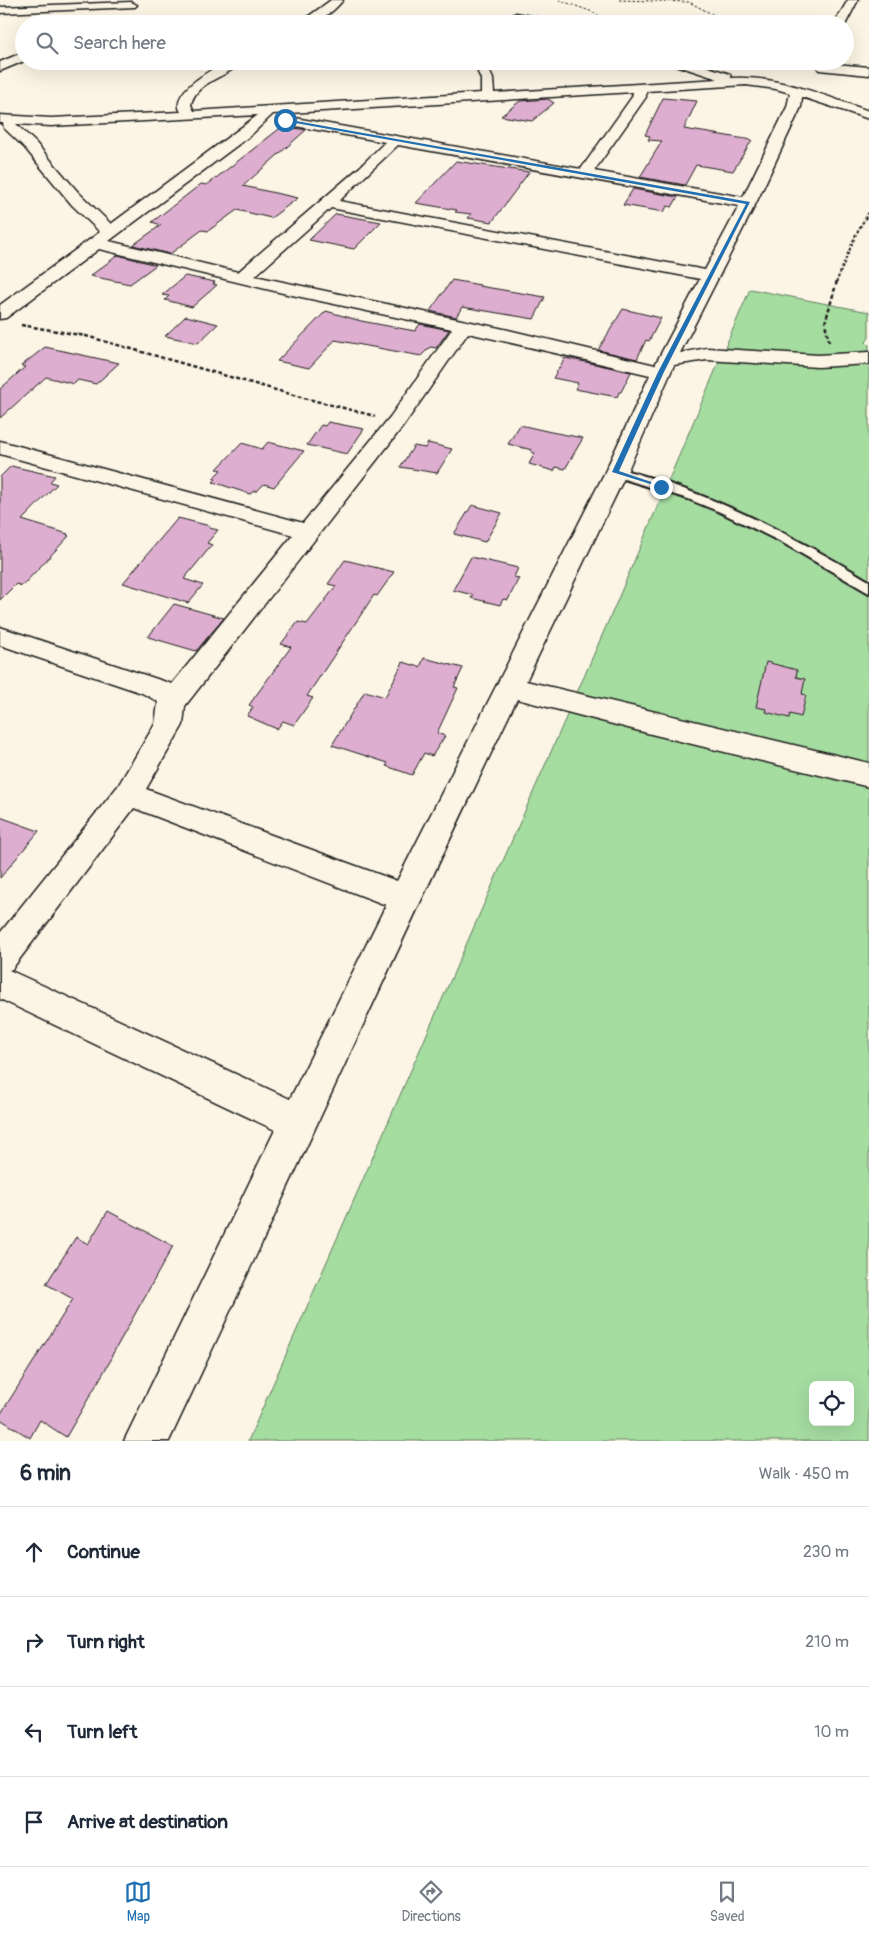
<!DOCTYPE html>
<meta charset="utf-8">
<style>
:root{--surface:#fff;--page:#f2f2f3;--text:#1f2937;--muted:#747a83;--line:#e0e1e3;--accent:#1f6fb2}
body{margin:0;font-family:Pangolin,sans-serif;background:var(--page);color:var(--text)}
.controls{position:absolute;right:15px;bottom:15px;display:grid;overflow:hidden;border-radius:8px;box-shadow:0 5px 20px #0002}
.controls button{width:45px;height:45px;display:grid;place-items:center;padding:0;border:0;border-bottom:1px solid var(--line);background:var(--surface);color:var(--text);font:25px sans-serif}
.stop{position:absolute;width:15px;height:15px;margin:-11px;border:4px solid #1f6fb2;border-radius:50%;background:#fff}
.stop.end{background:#1f6fb2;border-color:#fff;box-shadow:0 1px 5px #0008}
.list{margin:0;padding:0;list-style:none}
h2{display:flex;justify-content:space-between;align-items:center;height:65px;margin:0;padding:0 20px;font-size:21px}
h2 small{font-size:16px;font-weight:400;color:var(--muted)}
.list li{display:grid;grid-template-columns:32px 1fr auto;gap:15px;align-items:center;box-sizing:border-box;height:90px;padding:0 20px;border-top:1px solid var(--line)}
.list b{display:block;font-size:19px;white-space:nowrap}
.list em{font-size:16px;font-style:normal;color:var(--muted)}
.icon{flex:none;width:28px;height:28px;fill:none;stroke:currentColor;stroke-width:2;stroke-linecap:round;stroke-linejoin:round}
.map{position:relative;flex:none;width:869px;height:1441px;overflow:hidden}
.search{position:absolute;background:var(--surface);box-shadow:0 5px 20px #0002;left:15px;right:15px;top:15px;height:55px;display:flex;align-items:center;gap:12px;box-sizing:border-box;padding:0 18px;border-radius:28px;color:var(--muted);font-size:19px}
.sheet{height:425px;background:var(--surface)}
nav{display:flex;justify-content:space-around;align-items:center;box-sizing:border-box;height:70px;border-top:1px solid var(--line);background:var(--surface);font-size:14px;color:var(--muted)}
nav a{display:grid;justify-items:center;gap:2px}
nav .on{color:var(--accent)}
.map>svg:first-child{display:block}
</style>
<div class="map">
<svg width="869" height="1441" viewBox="0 0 869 1441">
<rect width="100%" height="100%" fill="#fcf5e5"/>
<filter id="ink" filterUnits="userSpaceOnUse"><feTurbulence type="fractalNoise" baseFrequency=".02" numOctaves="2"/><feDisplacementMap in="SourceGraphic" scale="10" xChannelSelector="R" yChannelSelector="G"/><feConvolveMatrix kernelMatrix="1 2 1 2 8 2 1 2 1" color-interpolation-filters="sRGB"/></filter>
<g filter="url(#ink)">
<path fill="#a5dca0" stroke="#607c5e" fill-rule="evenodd" d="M 750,289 L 869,312 L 869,338 L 866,342 L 869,345 L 869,1441 L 248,1441 L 615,606 ZM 813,1385 L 850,1385 L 850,1422 L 813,1422 Z"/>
<g fill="#ddaecf" stroke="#1c1c1c">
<path d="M 663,98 L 697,101 L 684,129 L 752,140 L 733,171 L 696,165 L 685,185 L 640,177 L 662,141 L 648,140 L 650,136 L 645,135 Z"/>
<path d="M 548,99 L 554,103 L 532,121 L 501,116 L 520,101 Z"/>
<path d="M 283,126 L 306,130 L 243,186 L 298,198 L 271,218 L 237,210 L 208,231 L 202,230 L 170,254 L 133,245 L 161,225 L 152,222 L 201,184 L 207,185 Z"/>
<path d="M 456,161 L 529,172 L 492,222 L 468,218 L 471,214 L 455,212 L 457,210 L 416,203 Z"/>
<path d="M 633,189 L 678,197 L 672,207 L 667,206 L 664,212 L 623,205 Z"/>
<path d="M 336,214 L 381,222 L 354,249 L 309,240 Z"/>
<path d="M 118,255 L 156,265 L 130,284 L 90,276 Z"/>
<path d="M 185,276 L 215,282 L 213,284 L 217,285 L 192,307 L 165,300 L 169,296 L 162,295 Z"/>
<path d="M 452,280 L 480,285 L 479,286 L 545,297 L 534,319 L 462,307 L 456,317 L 430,311 Z"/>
<path d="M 623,309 L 661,318 L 649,341 L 646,340 L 637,359 L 598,350 Z"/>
<path d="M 326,311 L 361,321 L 415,331 L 420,324 L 449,330 L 436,348 L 430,347 L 421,356 L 335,340 L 309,368 L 277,361 Z"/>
<path d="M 186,316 L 218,324 L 198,343 L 165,336 Z"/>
<path d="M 45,347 L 119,363 L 96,384 L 78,380 L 74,384 L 46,377 L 0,418 L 0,389 L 25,367 L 21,366 Z"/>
<path d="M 565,358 L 586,362 L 631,372 L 621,392 L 619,392 L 617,397 L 575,389 L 578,383 L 553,378 Z"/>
<path d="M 328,422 L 364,429 L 347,454 L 307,445 L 321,425 L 325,426 Z"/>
<path d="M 520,425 L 551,432 L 583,438 L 565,469 L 556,467 L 554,471 L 529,464 L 535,453 L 531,452 L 532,450 L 508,444 Z"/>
<path d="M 268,442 L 304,451 L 274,487 L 264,484 L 257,491 L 254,491 L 250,494 L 213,482 L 216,479 L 213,478 L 221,470 L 217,469 L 242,443 L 262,449 Z"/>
<path d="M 428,443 L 452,449 L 437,473 L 400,467 L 414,446 L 425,448 Z"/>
<path d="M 11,466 L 55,476 L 50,482 L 57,484 L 22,520 L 68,534 L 67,535 L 69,536 L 22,586 L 16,584 L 0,600 L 0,477 Z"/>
<path d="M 472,505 L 502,513 L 485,542 L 454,534 Z"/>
<path d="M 178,518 L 210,526 L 209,528 L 218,530 L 207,543 L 212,545 L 184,579 L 203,585 L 188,603 L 123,583 Z"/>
<path d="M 471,557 L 518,568 L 514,577 L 519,578 L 508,600 L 503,599 L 500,605 L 471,598 L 473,595 L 453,590 Z"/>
<path d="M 345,560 L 394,572 L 377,596 L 374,595 L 307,696 L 313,698 L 294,725 L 283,721 L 277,729 L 247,716 L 253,707 L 249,705 L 291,647 L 281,644 L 298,622 L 307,624 L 336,586 L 328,584 Z"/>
<path d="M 174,604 L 224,618 L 196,651 L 148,637 Z"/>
<path d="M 424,658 L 463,668 L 454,687 L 458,688 L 437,733 L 445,736 L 432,756 L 424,753 L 412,775 L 386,766 L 388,763 L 332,745 L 365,691 L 385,697 L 403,662 L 420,667 Z"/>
<path d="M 766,662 L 797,670 L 796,677 L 805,679 L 802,694 L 806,695 L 801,717 L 790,714 L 789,718 L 766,712 L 767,709 L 756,707 Z"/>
<path d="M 0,817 L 39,831 L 0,878 Z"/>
<path d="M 108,1211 L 173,1246 L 111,1357 L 112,1358 L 66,1437 L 40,1420 L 30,1438 L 0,1419 L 0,1415 L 73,1299 L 46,1284 L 76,1237 L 88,1244 Z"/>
</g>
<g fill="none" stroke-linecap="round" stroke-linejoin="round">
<defs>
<path id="lane" d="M 616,468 C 707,491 789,533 869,581 L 869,593 L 783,543 L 720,512 L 688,499 L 611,475 L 610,472 L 611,469 Z"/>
<g id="street">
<path d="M 331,0 L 343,0 C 332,14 316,24 298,24 Z"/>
<path d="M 848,0 L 858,0 L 845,25 L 834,24 Z"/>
<path d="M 131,2 L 137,5 L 135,7 L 0,13 L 0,7 Z"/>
<path d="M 516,13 L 559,22 L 561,24 L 537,24 L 512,18 L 510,16 Z"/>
<path d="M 24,52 L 24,61 L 0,71 L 0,62 Z"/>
<path d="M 227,61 L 243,61 C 229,77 195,81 191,105 L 194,111 L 481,93 L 481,79 L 473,61 L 485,61 L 493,79 L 494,93 L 718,79 L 672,64 L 670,61 L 689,61 L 730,74 L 731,78 C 779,75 824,96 869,111 L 869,119 L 802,97 L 801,107 L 756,203 L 680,353 L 707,348 L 818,355 L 869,352 L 869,364 L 818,367 L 707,360 L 674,365 L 627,472 L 526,681 L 869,763 L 869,787 L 651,734 L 517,699 C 398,945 286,1194 169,1441 L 124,1441 L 275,1130 L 0,999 L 0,933 L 118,786 L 155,724 L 158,703 L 157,701 L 142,693 L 0,645 L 0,627 L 172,684 L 293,535 L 0,454 L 0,441 L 303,523 L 390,417 L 452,329 L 287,294 L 99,249 L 6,318 L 0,319 L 0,305 L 100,232 L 72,205 L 25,148 L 4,128 L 3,123 L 0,123 L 0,115 L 51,118 L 181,112 C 168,92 213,69 227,61 ZM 746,85 L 776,89 L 790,93 L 787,107 L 743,197 L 594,171 L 646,97 L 646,91 ZM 633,92 L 632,97 L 581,169 L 284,116 L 279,117 L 277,120 L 279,123 L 284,124 L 385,142 L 360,167 L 238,272 L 109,241 L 251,135 L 273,114 ZM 258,115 L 111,224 L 78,192 L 35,142 L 16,124 L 51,126 ZM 398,145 L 739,206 L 705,270 L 339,201 ZM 331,208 L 700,279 L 655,365 L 504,329 L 255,276 ZM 468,333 L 650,375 L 605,472 L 397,881 L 146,789 L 183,725 L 185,706 L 404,425 ZM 134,808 L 386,905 L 290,1099 L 9,970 L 12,969 Z"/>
<path d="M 823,63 L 869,67 L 869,75 L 819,70 L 817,67 Z"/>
</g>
</defs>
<use href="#lane" stroke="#1c1c1c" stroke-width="4"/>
<use href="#street" stroke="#1c1c1c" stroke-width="3"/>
<g stroke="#1c1c1c" stroke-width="1" stroke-dasharray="2.5 2" stroke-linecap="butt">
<path d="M 559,0 L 590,11 L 615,24"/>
<path d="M 619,0 L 689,2 L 731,24"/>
</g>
<path stroke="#1c1c1c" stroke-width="2" stroke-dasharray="3 2" stroke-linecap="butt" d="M 836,283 L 856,234 L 869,212"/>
<g stroke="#1c1c1c" stroke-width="2.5" stroke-dasharray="4 2.5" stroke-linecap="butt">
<path d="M 21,325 L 86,336 L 304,398 L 375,416"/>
<path d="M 829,342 L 825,323 L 837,281"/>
</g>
<use href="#lane" fill="#fcf5e5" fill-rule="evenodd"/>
<use href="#street" fill="#fcf5e5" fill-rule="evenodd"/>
</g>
</g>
<path fill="#1f6fb2" d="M 285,119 L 750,202 L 664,372 L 619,471 L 663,486 L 663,488 L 612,472 L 658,372 L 746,204 L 284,121 Z"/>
</svg>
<div class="controls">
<button><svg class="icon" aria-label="locate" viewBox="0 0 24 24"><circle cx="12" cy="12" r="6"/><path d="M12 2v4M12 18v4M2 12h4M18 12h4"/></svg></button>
</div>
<div class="stop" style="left:285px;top:120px"></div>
<div class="stop end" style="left:661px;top:487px"></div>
<div class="search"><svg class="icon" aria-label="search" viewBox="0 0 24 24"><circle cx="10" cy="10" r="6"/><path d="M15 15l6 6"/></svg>Search here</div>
</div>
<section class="sheet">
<h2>6 min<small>Walk · 450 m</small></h2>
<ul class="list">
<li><svg class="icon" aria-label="ahead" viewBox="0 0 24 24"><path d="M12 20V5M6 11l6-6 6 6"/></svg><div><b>Continue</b></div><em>230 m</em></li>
<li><svg class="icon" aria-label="right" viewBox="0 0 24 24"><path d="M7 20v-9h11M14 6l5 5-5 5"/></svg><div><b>Turn right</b></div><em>210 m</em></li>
<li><svg class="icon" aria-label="left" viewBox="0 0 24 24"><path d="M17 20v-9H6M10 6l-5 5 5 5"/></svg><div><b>Turn left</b></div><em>10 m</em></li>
<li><svg class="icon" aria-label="arrive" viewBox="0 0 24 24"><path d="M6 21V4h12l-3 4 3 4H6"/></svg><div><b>Arrive at destination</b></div></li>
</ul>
</section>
<nav>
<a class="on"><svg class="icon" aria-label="map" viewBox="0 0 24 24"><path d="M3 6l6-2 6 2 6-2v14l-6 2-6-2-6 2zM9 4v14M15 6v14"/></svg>Map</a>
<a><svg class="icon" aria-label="directions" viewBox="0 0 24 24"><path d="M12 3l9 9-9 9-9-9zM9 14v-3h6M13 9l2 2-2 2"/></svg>Directions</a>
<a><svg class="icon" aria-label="saved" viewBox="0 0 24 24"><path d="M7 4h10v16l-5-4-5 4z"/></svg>Saved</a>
</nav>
